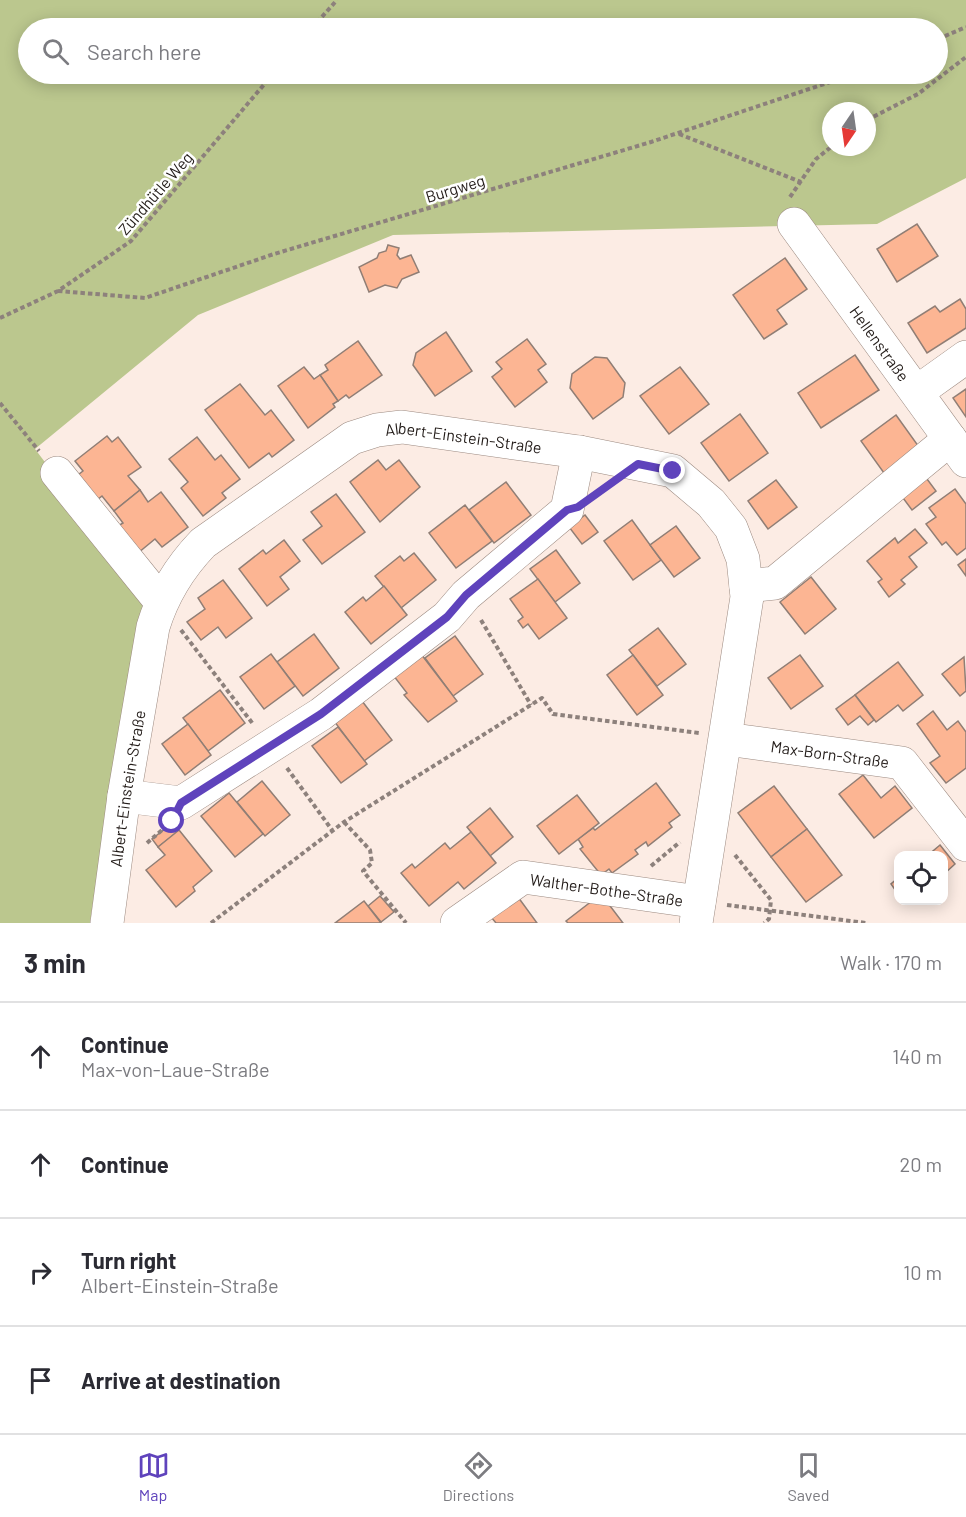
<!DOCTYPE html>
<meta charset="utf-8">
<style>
:root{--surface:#fff;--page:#f2f2f3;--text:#2b2b33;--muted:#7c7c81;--line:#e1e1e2;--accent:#5f43bc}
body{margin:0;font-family:Barlow,sans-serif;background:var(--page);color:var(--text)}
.controls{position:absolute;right:18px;bottom:18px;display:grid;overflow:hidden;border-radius:12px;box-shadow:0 3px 15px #0003}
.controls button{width:54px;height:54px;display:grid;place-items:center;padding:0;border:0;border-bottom:2px solid var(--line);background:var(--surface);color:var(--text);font:30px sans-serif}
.compass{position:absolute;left:822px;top:102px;width:54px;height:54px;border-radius:50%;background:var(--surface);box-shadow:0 3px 15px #0003;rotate:193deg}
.stop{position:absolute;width:18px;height:18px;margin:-14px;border:4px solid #5f43bc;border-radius:50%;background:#fff}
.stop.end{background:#5f43bc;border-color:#fff;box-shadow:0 2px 6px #0008}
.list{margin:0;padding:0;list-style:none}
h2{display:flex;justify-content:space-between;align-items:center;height:78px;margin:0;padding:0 24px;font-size:26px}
h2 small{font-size:20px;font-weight:400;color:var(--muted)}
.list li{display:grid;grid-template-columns:39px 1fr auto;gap:18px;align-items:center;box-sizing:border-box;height:108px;padding:0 24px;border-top:2px solid var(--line)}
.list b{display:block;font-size:22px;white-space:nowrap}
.list p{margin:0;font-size:20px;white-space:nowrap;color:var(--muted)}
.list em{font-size:20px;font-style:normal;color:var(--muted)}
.icon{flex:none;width:33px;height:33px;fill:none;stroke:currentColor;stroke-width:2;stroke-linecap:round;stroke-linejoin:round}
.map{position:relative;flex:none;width:966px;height:923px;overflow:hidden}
.search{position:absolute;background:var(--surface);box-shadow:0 3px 15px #0003;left:18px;right:18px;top:18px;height:66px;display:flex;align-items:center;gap:15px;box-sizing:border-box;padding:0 21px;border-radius:33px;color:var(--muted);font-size:22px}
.sheet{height:510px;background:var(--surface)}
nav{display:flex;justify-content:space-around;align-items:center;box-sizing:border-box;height:84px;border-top:2px solid var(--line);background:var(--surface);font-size:16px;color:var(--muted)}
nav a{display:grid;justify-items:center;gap:3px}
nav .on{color:var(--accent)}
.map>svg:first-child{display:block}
</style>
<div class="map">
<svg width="966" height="923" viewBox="0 0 966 923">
<rect width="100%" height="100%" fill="#fcece4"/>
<path fill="#bbc78e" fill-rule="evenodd" d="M 0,0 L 966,0 L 966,178 L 877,224 L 393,235 L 198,315 L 35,449 L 150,601 L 108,799 L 90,923 L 0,923 ZM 28,28 L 938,28 L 938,74 L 28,74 ZM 831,111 L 867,111 L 867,147 L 831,147 Z"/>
<g fill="#fcb593" stroke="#907e75" stroke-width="1.5">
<path d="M 917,224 L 938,256 L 897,282 L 877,249 Z"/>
<path d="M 388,245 L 399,248 L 397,255 L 400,259 L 411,255 L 419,272 L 402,279 L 397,288 L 385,285 L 369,292 L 359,267 L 377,258 L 379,253 L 386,251 Z"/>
<path d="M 785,258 L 807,289 L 777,310 L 787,324 L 764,339 L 733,295 Z"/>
<path d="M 960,299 L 966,309 L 966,328 L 927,353 L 908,323 L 935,306 L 940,312 Z"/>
<path d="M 446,332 L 472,371 L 435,396 L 413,365 L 416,353 Z"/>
<path d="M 527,339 L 546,364 L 538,370 L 547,382 L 515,407 L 492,377 L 502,369 L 496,362 Z"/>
<path d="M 358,341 L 382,375 L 349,398 L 346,395 L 338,401 L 320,375 L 328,370 L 325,365 Z"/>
<path d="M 855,355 L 879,390 L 821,428 L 798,393 Z"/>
<path d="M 595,357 L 607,358 L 625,383 L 623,397 L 593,419 L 570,388 L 572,374 Z"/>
<path d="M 304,367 L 314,379 L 320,375 L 338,401 L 333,404 L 335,407 L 308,428 L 278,386 Z"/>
<path d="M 680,367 L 709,404 L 669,434 L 640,396 Z"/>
<path d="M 240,384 L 265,415 L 271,410 L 294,440 L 272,457 L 269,453 L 249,468 L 205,410 Z"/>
<path d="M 966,389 L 966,417 L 953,398 Z"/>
<path d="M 740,414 L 768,453 L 729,481 L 701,443 Z"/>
<path d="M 896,415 L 919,447 L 884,473 L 861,441 Z"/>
<path d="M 107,436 L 112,442 L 118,437 L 141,467 L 128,476 L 140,490 L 114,511 L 102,496 L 97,500 L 78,475 L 83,471 L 75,461 Z"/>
<path d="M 197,437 L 215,460 L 221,455 L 240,479 L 222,493 L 226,498 L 203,516 L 181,488 L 188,482 L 169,459 Z"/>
<path d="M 378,460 L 386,470 L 399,460 L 420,487 L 380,522 L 350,482 Z"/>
<path d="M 924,475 L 936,491 L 912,510 L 900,494 Z"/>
<path d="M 776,480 L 797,507 L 768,529 L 748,501 Z"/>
<path d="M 506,482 L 531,515 L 494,543 L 469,510 Z"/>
<path d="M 955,489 L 966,504 L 966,548 L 957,555 L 946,542 L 942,545 L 926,524 L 936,517 L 929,508 Z"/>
<path d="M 140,490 L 148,502 L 161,492 L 188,527 L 162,547 L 155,539 L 138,553 L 118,526 L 123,523 L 114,511 Z"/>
<path d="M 336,494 L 365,532 L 322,564 L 303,540 L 322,526 L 311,512 Z"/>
<path d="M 465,505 L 492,541 L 456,568 L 429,533 Z"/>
<path d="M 585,515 L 598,532 L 582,544 L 569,527 Z"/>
<path d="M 632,520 L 661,560 L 633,580 L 604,541 Z"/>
<path d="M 676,526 L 700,558 L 674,577 L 650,545 Z"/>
<path d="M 915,529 L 927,543 L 909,557 L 917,567 L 901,580 L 905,584 L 889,597 L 878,582 L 882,579 L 867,561 L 895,538 L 898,543 Z"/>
<path d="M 284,540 L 300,561 L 280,577 L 289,589 L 267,606 L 239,569 L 263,550 L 266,554 Z"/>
<path d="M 556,550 L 580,583 L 555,602 L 530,569 Z"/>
<path d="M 414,553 L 436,580 L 401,608 L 375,576 L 400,556 L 404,561 Z"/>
<path d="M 966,559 L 966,576 L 958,565 Z"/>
<path d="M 811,577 L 836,609 L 805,634 L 780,602 Z"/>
<path d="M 538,579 L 567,618 L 539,639 L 528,624 L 523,628 L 518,621 L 523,617 L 510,599 Z"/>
<path d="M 223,580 L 252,618 L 226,638 L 218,627 L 201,640 L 187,622 L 205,609 L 198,598 Z"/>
<path d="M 384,586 L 407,615 L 371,644 L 345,612 L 363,597 L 366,601 Z"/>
<path d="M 658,628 L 686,664 L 657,686 L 629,650 Z"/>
<path d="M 314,634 L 339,668 L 303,696 L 277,662 Z"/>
<path d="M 455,636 L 483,674 L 453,696 L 425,658 Z"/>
<path d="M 271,654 L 295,686 L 264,709 L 240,677 Z"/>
<path d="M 421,654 L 457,701 L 428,722 L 404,695 L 407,693 L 393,675 Z"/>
<path d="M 633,655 L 663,695 L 637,715 L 607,675 Z"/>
<path d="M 800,655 L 823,686 L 791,709 L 768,678 Z"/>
<path d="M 964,657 L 966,691 L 960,696 L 942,674 Z"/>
<path d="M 898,662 L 923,695 L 903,711 L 898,705 L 876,722 L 855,695 Z"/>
<path d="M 220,690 L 245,723 L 208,751 L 183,718 Z"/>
<path d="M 855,695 L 874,720 L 868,725 L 860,716 L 848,725 L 836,709 Z"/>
<path d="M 362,701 L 392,740 L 364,761 L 334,721 Z"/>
<path d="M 933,711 L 947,730 L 958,721 L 966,732 L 966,768 L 946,783 L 930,763 L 940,756 L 917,724 Z"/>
<path d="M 188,724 L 211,755 L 185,775 L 162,744 Z"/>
<path d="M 338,727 L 367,764 L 341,783 L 312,746 Z"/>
<path d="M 863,775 L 881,798 L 895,786 L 912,808 L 874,838 L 839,794 Z"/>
<path d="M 262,781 L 290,815 L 265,836 L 237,802 Z"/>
<path d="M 656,783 L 680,815 L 669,823 L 672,827 L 648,846 L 646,842 L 635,850 L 638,854 L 612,873 L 609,869 L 601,875 L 580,849 L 583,847 L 578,839 L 593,828 L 595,830 Z"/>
<path d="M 774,786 L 807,829 L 771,857 L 738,813 Z"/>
<path d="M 229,793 L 263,834 L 235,857 L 201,816 Z"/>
<path d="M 577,795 L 599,823 L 559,854 L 537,826 Z"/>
<path d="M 490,808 L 513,837 L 490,856 L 467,827 Z"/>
<path d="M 170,825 L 176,833 L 158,847 L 152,839 Z"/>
<path d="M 807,829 L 842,875 L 806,902 L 771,857 Z"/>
<path d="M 179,830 L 212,871 L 193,887 L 195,891 L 176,907 L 146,870 L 165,855 L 158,847 Z"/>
<path d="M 471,832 L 496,863 L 464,889 L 458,882 L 429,906 L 401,873 L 412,864 L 415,868 L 445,843 L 450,849 Z"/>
<path d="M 940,845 L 955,864 L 944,874 L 944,856 L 927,856 Z"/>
<path d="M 898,878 L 898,894 L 891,884 Z"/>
<path d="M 601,894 L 623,923 L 568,923 L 566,921 Z"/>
<path d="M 380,896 L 394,912 L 381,922 L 368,906 Z"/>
<path d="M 518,897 L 537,923 L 496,923 L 491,917 Z"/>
<path d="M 364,901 L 381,923 L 335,923 Z"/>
</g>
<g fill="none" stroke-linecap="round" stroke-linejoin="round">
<defs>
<g id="minor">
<path id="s1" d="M 794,224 L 966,461"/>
<path d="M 917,392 L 966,357"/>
<path d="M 57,473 L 161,602"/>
<path d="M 746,586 L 775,583 L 950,439"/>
<path id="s2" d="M 726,739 L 902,763 L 966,845"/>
<path d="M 124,796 L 181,803 L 321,714 L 447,617 L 466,595 L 567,510 L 579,452"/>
<path id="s3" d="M 107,923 L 124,796 L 153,627 C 163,594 179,568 203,543 L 352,438 L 377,430 L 402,427 L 579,452 L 673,471 L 711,503 L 731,528 L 743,559 L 747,597 L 696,923"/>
<path id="s4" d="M 457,923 L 523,877 L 699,902"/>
</g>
</defs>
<use href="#minor" stroke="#9c8a81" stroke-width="34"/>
<g stroke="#8d817c" stroke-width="4" stroke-dasharray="4.5 3" stroke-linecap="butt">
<path d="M 312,28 L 337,0"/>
<path d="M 938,39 L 966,27"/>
<path d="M 867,120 L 918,94 L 966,57"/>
<path d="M 679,134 L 801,182"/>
<path d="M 790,197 L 816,159 L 831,147"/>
<path d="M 58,291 L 145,298 L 274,254 L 651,142 L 854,74"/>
<path d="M 0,318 L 58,291 L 131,241 L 273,74"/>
<path d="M 0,403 L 39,451"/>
<path d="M 481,620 L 531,705"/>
<path d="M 181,630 L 253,724"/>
<path d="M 287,768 L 332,830"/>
<path d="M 344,822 L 370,850 L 372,863 L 363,871 L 406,923"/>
<path d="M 147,843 L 162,830"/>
<path d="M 735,855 L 771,900 L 769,919 L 764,923"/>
<path d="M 651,866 L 680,842"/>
<path d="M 727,905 L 866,923"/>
<path d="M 211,923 L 344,822 L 542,698 L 553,714 L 699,733"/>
</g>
<use href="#minor" stroke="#fff" stroke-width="33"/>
</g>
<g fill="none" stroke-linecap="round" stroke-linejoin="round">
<path stroke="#5f43bc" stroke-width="8" d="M 172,821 L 181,803 L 321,714 L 447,617 L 466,595 L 567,510 L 578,507 L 638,464 L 673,471"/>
</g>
<g text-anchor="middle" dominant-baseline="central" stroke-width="5" stroke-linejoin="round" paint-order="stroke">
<g font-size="16" fill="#231c19" stroke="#fff">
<text transform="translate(455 188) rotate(-17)">Burgweg</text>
<text transform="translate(155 193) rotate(-49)">Zündhütle Weg</text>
<text stroke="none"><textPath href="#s1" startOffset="147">Hellenstraße</textPath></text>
<text stroke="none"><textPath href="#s3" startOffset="694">Albert-Einstein-Straße</textPath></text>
<text stroke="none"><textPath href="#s2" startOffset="105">Max-Born-Straße</textPath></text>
<text stroke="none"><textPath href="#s3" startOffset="136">Albert-Einstein-Straße</textPath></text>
<text stroke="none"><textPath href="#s4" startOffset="165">Walther-Bothe-Straße</textPath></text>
</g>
</g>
</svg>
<div class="controls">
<button><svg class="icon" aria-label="locate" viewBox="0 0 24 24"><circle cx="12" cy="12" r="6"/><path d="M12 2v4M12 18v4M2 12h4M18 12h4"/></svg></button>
</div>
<svg class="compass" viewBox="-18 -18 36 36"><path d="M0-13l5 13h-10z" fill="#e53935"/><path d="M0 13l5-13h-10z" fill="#7c7c81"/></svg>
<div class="stop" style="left:172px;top:821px"></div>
<div class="stop end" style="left:673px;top:471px"></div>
<div class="search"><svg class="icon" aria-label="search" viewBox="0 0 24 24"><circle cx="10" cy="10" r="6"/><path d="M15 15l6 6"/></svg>Search here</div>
</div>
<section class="sheet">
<h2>3 min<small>Walk · 170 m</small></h2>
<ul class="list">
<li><svg class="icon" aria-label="ahead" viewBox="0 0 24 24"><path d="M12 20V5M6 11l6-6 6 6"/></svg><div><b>Continue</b><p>Max-von-Laue-Straße</p></div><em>140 m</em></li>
<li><svg class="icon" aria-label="ahead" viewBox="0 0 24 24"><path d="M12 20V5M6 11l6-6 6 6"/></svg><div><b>Continue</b></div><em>20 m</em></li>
<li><svg class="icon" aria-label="right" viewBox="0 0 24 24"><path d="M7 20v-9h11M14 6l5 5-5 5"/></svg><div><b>Turn right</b><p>Albert-Einstein-Straße</p></div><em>10 m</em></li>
<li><svg class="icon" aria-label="arrive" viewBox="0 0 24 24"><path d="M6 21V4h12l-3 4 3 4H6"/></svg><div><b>Arrive at destination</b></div></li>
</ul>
</section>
<nav>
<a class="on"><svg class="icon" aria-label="map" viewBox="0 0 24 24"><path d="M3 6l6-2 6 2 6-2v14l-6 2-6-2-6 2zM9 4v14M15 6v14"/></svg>Map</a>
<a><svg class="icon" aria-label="directions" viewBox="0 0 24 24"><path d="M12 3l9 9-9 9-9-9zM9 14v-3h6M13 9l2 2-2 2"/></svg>Directions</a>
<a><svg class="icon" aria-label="saved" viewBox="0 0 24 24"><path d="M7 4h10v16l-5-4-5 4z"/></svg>Saved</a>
</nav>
